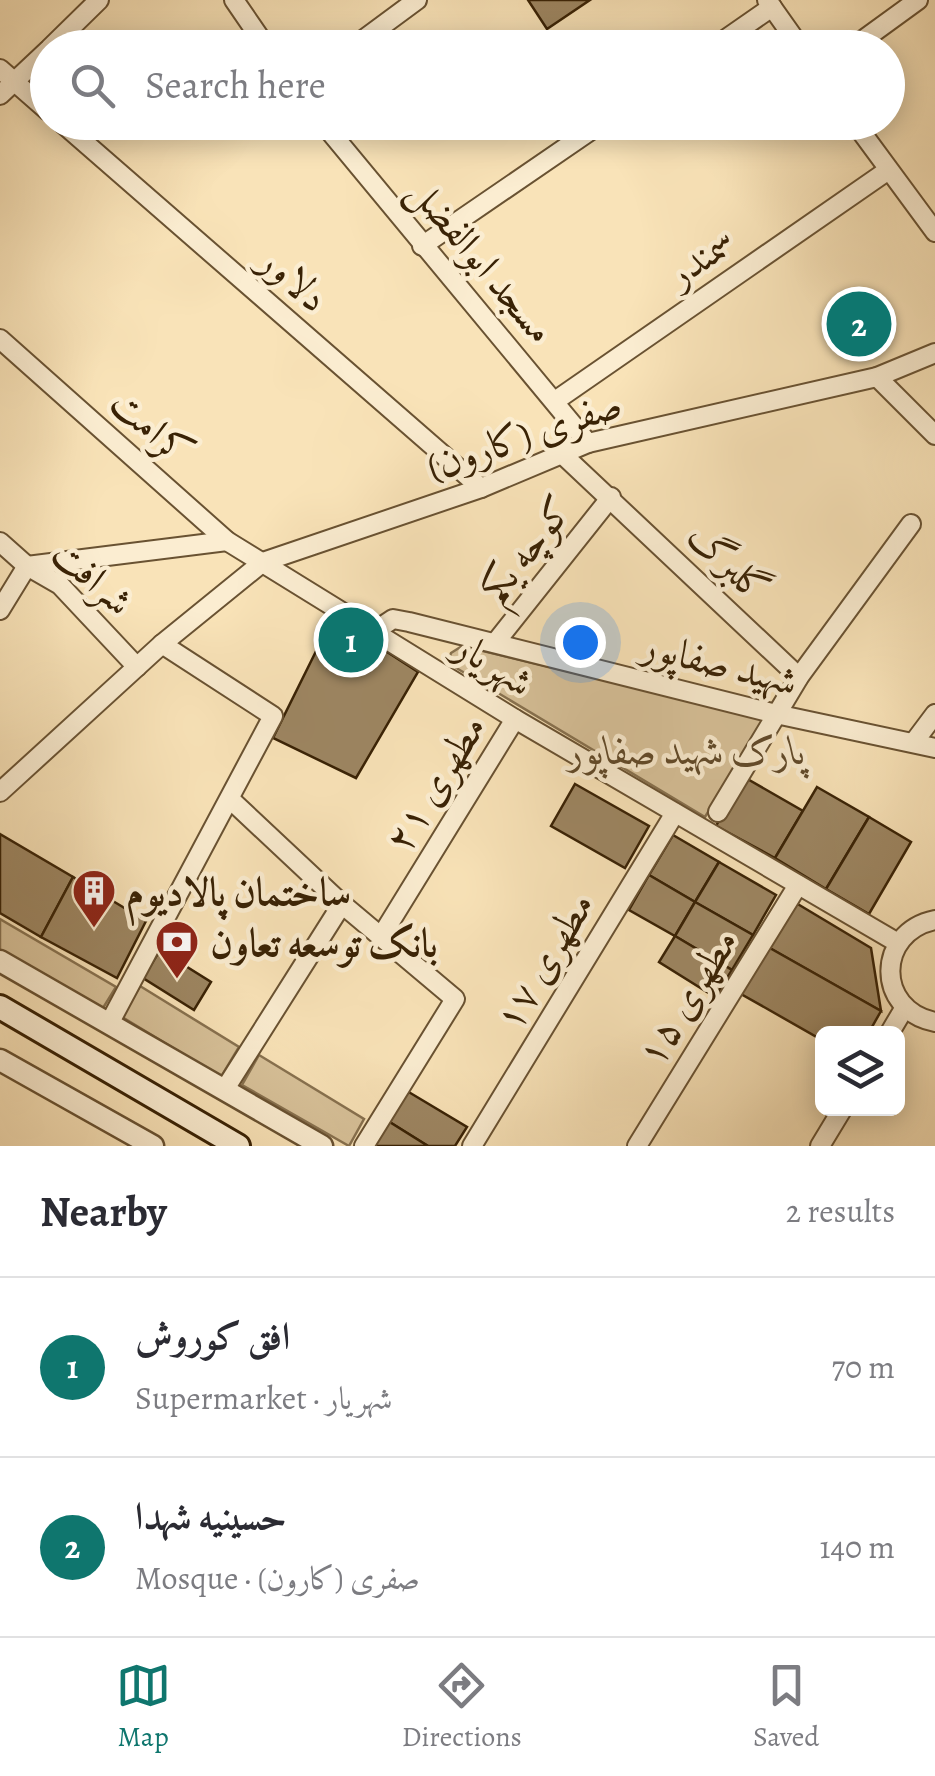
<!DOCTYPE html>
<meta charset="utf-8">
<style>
:root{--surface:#fff;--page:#f7f7f7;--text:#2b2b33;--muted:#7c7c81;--line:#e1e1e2;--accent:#0f766e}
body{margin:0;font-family:Alegreya,Amiri,serif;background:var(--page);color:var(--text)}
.controls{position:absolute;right:30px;bottom:30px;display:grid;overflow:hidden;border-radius:15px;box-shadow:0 5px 25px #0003}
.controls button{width:90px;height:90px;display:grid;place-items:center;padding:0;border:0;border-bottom:2px solid var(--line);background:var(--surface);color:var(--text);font:50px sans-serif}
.you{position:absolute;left:580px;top:642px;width:35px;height:35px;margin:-25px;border:8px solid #fff;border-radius:50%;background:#1a73e8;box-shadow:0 0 0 15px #1a73e833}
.badge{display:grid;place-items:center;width:65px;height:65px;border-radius:50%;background:var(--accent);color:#fff;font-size:32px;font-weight:700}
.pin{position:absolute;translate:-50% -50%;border:5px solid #fff;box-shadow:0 2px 10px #0006}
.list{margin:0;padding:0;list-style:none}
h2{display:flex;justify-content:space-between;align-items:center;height:130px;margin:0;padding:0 40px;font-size:42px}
h2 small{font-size:32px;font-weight:400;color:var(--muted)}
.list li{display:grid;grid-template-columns:65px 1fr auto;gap:30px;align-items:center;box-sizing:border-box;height:180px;padding:0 40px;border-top:2px solid var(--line)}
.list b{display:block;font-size:38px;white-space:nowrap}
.list p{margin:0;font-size:32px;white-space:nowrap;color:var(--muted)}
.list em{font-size:32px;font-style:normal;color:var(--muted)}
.icon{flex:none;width:55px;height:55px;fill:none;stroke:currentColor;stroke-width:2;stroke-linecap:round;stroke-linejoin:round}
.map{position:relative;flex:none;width:935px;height:1146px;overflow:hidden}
.search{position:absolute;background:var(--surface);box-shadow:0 5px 25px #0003;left:30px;right:30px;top:30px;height:110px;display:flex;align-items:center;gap:25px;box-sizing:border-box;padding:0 35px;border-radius:55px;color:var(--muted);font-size:38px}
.sheet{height:490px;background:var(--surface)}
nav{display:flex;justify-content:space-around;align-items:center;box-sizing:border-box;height:140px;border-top:2px solid var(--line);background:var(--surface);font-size:28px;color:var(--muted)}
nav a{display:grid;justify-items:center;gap:5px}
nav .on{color:var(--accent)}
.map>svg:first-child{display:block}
</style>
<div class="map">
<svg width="935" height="1146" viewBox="0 0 935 1146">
<rect width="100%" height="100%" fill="#f9e3b8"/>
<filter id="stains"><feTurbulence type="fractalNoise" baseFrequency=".002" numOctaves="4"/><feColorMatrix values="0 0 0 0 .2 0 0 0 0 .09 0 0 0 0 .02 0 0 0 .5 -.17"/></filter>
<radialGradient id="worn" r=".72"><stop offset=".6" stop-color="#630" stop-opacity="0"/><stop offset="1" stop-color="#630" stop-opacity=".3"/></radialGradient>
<g fill="#d8c29a" stroke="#887250" stroke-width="2.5">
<path d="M 462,646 L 765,719 L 705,817 L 448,663 L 451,653 Z"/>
<path d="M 0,919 L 116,987 L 103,1008 L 0,954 Z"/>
<path d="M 140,986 L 239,1047 L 221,1077 L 122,1017 Z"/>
<path d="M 259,1055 L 364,1119 L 349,1146 L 242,1085 Z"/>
</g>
<g fill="#9d8662" stroke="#392205" stroke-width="2.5">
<path d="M 528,0 L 590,0 L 547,29 Z"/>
<path d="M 333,617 L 418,672 L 356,778 L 273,738 Z"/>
<path d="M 744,777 L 803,811 L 775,858 L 716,826 Z"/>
<path d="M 575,784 L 649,826 L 625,868 L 551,826 Z"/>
<path d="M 817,787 L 869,817 L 826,889 L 775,858 Z"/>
<path d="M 869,817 L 911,842 L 869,914 L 826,889 Z"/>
<path d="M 0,834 L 73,877 L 41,937 L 0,913 Z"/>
<path d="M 673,835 L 719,862 L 695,902 L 649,875 Z"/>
<path d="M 719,862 L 776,895 L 753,935 L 695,902 Z"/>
<path d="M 649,875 L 695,902 L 675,936 L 629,910 Z"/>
<path d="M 73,877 L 146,921 L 117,978 L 41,937 Z"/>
<path d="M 695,902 L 753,935 L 732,970 L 675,936 Z"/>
<path d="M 796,903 L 871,948 L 881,1011 L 768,947 Z"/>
<path d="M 675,936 L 732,970 L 715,997 L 659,962 Z"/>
<path d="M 768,947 L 881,1011 L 868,1034 L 822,1034 L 822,1040 L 741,994 Z"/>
<path d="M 160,950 L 211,982 L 194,1010 L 143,978 Z"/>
<path d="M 407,1091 L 467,1127 L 455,1146 L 428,1146 L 388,1121 Z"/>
<path d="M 388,1121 L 428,1146 L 373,1146 Z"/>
</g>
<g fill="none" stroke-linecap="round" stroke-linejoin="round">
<defs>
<g id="minor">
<path d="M 234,0 L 267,48"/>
<path d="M 767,0 L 801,48"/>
<path d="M 50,48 L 99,0"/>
<path d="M 352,48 L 417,0"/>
<path d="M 713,48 L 772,7"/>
<path d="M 852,48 L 918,0"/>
<path d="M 0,69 L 48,111"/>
<path d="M 0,95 L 48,50"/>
<path d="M 61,122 L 481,488"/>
<path d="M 322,122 L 588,443"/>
<path d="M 854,122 L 935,232"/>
<path d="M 422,246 L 603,122"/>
<path d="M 0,339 L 227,541 L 515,719 L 898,943"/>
<path d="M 877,377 L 935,435"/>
<path d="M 555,401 L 887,171"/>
<path d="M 562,454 L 799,677"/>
<path d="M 0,542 L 27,566 L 60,585 L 137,667"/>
<path d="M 0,610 L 27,566 L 227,541"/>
<path d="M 375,631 L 393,619 L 409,622 L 776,714 L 935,748"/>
<path d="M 495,643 L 611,497"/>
<path d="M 914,742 L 935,714"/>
<path d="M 0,792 L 162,644 L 263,562 L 481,488 L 588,443 L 877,377 L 935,353"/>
<path d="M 230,799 L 342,904 L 455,999 L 364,1146"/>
<path d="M 718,812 L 799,677 L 911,524"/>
<path d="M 935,920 C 876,932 875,1010 935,1022"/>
<path d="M 382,935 L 515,719"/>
<path d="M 110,1022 L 273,716 L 162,644"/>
<path d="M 889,1034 L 905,1007"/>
<path d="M 225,1089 L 342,904"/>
<path d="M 472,1146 L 675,813"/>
<path d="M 637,1146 L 798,885"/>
<path d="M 820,1146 L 843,1108"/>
</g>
<g id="tertiary">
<path d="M 0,961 L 322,1146"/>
<path d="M 0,1060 L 153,1146"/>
</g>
<path id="secondary" d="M 0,1007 L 238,1146"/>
</defs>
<use href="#minor" stroke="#695232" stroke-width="22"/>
<use href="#tertiary" stroke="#695232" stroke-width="25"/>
<use href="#secondary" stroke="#392205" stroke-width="28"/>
<use href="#minor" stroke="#fbedd1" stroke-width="18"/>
<use href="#tertiary" stroke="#fbedd1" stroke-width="20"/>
<use href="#secondary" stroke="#fbedd1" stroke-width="22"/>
</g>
<defs>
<symbol id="building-pin" viewBox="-11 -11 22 30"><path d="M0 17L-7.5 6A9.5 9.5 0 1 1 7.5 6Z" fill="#8f2418" stroke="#fbedd1"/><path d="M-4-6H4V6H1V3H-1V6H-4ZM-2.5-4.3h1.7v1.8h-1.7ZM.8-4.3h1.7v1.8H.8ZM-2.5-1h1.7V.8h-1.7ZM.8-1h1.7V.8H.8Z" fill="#fff"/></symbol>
<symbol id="bank-pin" viewBox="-11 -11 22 30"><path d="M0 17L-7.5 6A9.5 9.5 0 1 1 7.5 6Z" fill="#8f2418" stroke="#fbedd1"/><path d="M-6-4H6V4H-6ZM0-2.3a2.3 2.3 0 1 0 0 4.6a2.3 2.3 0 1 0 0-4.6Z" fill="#fff"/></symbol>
</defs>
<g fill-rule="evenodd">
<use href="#building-pin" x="69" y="866" width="50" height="68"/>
<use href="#bank-pin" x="152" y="917" width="50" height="68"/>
</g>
<g text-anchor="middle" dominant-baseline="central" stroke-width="9" stroke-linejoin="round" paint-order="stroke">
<g font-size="40" fill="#392205" stroke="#fbedd1">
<text transform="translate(701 257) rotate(-35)">سمندر</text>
<text transform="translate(482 260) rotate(50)">مسجد ابوالفضل</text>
<text transform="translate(294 279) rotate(41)">دلاور</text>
<text transform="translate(152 427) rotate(42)">کرامت</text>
<text transform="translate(524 435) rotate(-19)">صفری (کارون)</text>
<text transform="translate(526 549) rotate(-52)">کوچه یکم</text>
<text transform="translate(729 562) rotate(44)">گلبرگ</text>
<text transform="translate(93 577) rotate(41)">شرافت</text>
<text transform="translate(720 663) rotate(14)">شهید صفاپور</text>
<text transform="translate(494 664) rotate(32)">شهریار</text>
<text transform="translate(435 783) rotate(-58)">مطهری ۲۱</text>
<text transform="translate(544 961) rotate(-59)">مطهری ۱۷</text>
<text transform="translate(687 997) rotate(-58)">مطهری ۱۵</text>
</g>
<g font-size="40" font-style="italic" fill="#614a2a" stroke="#fbedd1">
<text x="687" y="750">پارک شهید صفاپور</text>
</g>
<g font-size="40" font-weight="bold" fill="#392205" stroke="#fbedd1" text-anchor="start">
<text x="126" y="891">ساختمان پالادیوم</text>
<text x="210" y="942">بانک توسعه تعاون</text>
</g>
</g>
<rect width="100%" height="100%" filter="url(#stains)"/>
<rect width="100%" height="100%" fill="url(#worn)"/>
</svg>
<div class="controls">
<button><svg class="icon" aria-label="layers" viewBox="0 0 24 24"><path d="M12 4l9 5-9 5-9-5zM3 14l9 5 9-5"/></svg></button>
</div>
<div class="you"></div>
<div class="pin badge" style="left:351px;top:640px">1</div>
<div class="pin badge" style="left:859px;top:324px">2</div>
<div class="search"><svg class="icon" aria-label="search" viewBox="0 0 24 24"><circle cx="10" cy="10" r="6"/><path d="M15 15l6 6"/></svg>Search here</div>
</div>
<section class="sheet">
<h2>Nearby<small>2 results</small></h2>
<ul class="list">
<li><span class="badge">1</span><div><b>افق کوروش</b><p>Supermarket · شهریار</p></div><em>70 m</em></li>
<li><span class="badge">2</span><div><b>حسینیه شهدا</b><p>Mosque · صفری (کارون)</p></div><em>140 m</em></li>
</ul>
</section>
<nav>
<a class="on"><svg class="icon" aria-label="map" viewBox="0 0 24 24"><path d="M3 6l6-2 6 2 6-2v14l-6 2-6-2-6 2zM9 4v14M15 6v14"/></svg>Map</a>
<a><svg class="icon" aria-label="directions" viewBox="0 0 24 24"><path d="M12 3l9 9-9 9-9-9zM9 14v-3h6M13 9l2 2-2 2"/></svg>Directions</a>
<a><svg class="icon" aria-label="saved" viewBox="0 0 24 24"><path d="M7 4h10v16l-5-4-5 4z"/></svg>Saved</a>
</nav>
